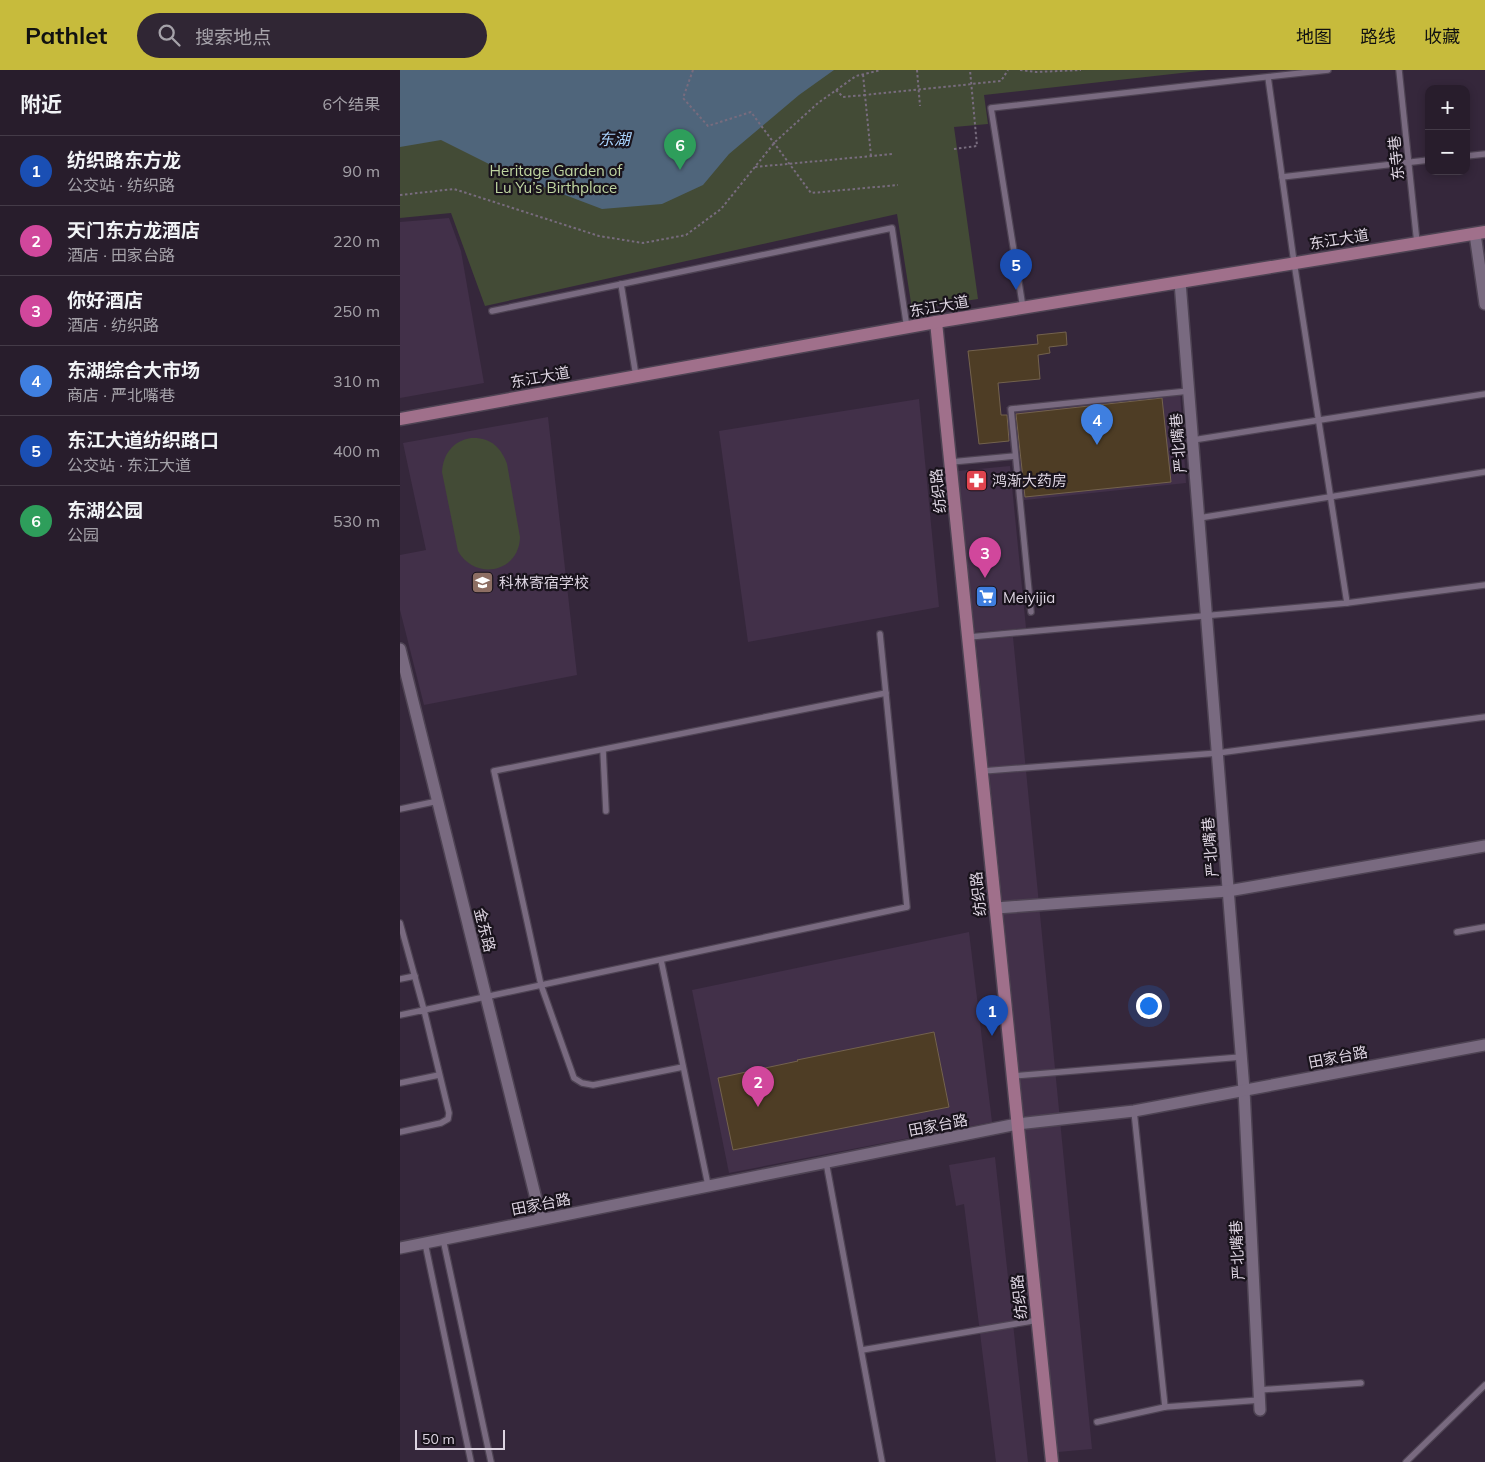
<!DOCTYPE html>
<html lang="zh">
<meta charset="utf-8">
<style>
:root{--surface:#281d2c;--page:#302634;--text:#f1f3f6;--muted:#a5a2a9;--line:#443b48;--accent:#c7bb3c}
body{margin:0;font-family:Mulish,"Noto Sans SC",sans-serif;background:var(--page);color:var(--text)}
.controls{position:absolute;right:15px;top:15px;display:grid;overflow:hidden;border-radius:10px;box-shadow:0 2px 8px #0003}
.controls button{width:45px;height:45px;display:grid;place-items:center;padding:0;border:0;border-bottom:1px solid var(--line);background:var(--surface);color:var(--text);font:25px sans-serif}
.scale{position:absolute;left:15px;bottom:12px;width:90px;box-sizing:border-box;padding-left:5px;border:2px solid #ddd4e1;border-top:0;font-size:14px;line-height:18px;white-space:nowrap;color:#ddd4e1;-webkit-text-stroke:4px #19131c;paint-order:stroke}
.you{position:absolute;left:748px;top:935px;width:18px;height:18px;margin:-12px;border:4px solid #fff;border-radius:50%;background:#1a73e8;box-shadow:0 0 0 8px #1a73e833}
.badge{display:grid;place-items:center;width:32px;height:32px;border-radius:50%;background:var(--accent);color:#fff;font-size:16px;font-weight:700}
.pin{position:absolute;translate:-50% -41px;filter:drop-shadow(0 1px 2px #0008)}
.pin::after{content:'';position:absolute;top:26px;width:18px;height:15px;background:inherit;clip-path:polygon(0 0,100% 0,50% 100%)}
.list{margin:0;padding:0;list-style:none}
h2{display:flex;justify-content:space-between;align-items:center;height:65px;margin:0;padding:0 20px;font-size:21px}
h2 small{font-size:16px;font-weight:400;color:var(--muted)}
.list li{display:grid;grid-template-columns:32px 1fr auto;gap:15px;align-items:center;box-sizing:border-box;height:70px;padding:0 20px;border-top:1px solid var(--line)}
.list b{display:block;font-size:19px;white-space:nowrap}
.list p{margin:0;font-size:16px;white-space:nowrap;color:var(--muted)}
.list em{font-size:16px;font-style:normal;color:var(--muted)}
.icon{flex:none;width:28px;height:28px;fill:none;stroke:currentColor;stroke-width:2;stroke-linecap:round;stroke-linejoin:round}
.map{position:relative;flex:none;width:1085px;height:1392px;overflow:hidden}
header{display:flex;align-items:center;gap:30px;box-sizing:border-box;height:70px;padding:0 25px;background:var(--accent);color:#111}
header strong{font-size:24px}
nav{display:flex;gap:28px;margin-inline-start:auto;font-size:18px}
.search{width:350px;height:45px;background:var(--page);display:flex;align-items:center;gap:12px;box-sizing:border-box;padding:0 18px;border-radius:28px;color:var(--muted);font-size:19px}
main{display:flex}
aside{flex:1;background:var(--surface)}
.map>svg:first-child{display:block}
</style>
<header>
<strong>Pathlet</strong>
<div class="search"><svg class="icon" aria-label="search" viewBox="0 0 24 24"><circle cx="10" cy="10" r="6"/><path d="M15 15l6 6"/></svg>搜索地点</div>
<nav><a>地图</a><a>路线</a><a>收藏</a></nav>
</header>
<main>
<aside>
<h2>附近<small>6个结果</small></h2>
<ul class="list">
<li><span class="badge" style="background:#1a4fb4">1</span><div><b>纺织路东方龙</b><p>公交站 · 纺织路</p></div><em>90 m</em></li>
<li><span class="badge" style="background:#d1479c">2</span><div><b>天门东方龙酒店</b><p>酒店 · 田家台路</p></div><em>220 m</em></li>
<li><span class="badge" style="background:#d1479c">3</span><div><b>你好酒店</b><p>酒店 · 纺织路</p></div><em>250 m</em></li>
<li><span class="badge" style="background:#3f7fe0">4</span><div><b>东湖综合大市场</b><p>商店 · 严北嘴巷</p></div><em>310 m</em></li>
<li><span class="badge" style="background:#1a4fb4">5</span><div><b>东江大道纺织路口</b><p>公交站 · 东江大道</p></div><em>400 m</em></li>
<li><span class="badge" style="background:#2e9e5b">6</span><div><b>东湖公园</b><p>公园</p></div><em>530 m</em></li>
</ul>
</aside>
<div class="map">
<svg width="1085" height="1392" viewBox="0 0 1085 1392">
<rect width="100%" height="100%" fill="#35273b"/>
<g fill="#423049">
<path d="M 49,148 L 61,181 L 84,313 L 0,328 L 0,152 Z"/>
<path d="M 780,320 L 786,413 L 616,431 L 606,337 Z"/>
<path d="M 519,329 L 539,537 L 348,572 L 319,361 Z"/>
<path d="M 148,347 L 177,605 L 24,635 L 0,540 L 0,485 L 26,480 L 3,373 Z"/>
<path d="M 610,396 L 626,558 L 575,562 L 558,401 Z"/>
<path d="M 613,567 L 692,1379 L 658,1382 L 576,570 Z"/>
<path d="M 569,862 L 592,1052 L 329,1103 L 292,920 Z"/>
<path d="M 595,1087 L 628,1392 L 596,1392 L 564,1134 L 556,1136 L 549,1095 Z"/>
</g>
<g fill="#434b36">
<path d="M 0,0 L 808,0 L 584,25 L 588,54 L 554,57 L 578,229 L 512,239 L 497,144 L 85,236 L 51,143 L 0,148 Z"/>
<path d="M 71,368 C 90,367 101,377 107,394 L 120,467 C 119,503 75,511 58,481 L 42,402 C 43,384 53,371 71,368 Z"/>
</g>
<path fill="#4f657b" d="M 0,0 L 434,0 L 399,25 L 329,84 L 303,115 L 262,134 L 202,139 L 105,102 L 41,70 L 0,77 Z"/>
<g fill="#4e3d25" stroke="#73624d">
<path d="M 666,262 L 667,275 L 649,277 L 650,283 L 638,285 L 640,309 L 598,313 L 601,345 L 607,345 L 609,371 L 579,374 L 568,281 L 638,274 L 637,265 Z"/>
<path d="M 762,328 L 771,412 L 625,427 L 616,344 Z"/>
<path d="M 534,962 L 549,1037 L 333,1080 L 318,1008 L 398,991 L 397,990 Z"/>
</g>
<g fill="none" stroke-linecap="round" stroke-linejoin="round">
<defs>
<g id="lane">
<path d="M 999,0 L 1017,173"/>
<path d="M 1066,86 L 1085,84"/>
<path d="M 882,107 L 1029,90"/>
<path d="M 221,214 L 236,306"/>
<path d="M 623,238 L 591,38 L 928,0"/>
<path d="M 92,241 L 492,158 L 507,258"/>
<path d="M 793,370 L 1085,324"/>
<path d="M 551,392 L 615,386"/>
<path d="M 799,448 L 1085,402"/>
<path d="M 947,533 L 1085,515"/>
<path d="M 631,542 L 611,339 L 789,321"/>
<path d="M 569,567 L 947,533 L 894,192 L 868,7"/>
<path d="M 203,680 L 206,741"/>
<path d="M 583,701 L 818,683 L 1085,647"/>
<path d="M 0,739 L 38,731"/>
<path d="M 0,853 L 24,940 L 507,837 L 480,564"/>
<path d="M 1057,862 L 1085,857"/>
<path d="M 261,890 L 308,1115"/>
<path d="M 0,909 L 15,906"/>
<path d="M 0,945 L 24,940 L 49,1043 L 48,1049 L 41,1053 L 0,1062"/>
<path d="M 283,997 L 193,1015 L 182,1013 L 174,1008 L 141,915 L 94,701 L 486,623"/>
<path d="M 612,1006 L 841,987"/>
<path d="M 0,1013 L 39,1005"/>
<path d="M 734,1041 L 765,1337"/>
<path d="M 426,1092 L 482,1392"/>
<path d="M 43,1169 L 91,1392"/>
<path d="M 25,1173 L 71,1392"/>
<path d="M 462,1280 L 638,1250"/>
<path d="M 859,1320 L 961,1313"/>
<path d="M 697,1352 L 765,1337 L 860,1330"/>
<path d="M 1006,1392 L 1085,1315"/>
</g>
<g id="street">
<path d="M 1075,164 L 1085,234"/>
<path d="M 780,212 L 844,1020 L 860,1340"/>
<path d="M 0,579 L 141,1149"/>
<path d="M 596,838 L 828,821 L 1085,776"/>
<path d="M 0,1178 L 617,1054 L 734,1041 L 1085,975"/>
</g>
<g id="secondary">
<path d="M 536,252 L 652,1392"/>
<path d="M 0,349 L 536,252 L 1085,162"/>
</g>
</defs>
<use href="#lane" stroke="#4e4353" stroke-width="8"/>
<use href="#street" stroke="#4e4353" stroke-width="14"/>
<use href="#secondary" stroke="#4e4353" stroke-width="15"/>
<g stroke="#786c7e" stroke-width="2" stroke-dasharray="2.5 2.5" stroke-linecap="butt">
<path d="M 293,0 L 283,28 L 308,56 L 351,42 L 411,123 L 498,115"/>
<path d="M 517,0 L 520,36"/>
<path d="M 620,0 L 636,2 L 681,0"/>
<path d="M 436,20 L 443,27 L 465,25 L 463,4"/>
<path d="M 554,79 L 577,76 L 570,0"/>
<path d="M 471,86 L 465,25 L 601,11 L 608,0"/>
<path d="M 355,97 L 493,84"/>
<path d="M 0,125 L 54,119 L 199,166 L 243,173 L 286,165 L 321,139 L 375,72 L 418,33 L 456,6 L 481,0"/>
<path d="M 546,231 L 547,238"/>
</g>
<use href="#lane" stroke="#796a80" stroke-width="5.5"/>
<use href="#street" stroke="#796a80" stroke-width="11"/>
<use href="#secondary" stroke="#a0708b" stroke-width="12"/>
</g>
<defs>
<symbol id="pharmacy-square" viewBox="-11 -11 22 22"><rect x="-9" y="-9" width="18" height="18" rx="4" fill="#e0444e" stroke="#19131c"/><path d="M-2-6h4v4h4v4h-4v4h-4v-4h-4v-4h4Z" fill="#fff"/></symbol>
<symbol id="school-square" viewBox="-11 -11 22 22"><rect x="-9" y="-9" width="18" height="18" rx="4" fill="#8d6e63" stroke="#19131c"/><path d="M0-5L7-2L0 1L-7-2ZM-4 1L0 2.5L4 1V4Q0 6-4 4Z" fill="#fff"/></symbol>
<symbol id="supermarket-square" viewBox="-11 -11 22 22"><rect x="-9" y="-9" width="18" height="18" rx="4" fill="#3f7fe0" stroke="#19131c"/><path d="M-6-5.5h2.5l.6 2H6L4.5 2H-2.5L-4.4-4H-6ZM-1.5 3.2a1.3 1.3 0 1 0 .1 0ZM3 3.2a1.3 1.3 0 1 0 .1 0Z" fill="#fff"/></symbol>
</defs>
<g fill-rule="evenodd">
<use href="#pharmacy-square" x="564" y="398" width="25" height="25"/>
<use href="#school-square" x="70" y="500" width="25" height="25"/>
<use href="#supermarket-square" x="574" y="514" width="25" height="25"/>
</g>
<g text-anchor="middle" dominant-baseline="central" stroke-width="4.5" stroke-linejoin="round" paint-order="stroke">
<g font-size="15" fill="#ddd4e1" stroke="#19131c">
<text transform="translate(996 88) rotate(-96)">东寺巷</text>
<text transform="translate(939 169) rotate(-9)">东江大道</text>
<text transform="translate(539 236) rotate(-10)">东江大道</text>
<text transform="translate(140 307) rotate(-10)">东江大道</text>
<text transform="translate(778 373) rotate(-95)">严北嘴巷</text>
<text transform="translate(538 421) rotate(-96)">纺织路</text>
<text transform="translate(810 777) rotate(-95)">严北嘴巷</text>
<text transform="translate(578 824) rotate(-96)">纺织路</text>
<text transform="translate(85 860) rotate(76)">金东路</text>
<text transform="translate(938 987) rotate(-11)">田家台路</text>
<text transform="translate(538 1055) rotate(-11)">田家台路</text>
<text transform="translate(141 1134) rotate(-11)">田家台路</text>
<text transform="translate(837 1180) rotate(-93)">严北嘴巷</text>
<text transform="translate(619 1227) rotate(-96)">纺织路</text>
</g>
<g font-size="15" fill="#c0d6a1" stroke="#19131c">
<text x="156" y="100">Heritage Garden of<tspan x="156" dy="17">Lu Yu’s Birthplace</tspan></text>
</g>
<g font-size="15" fill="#ddd4e1" stroke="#19131c" text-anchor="start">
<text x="592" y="410">鸿渐大药房</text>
<text x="99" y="512">科林寄宿学校</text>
<text x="603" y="527">Meiyijia</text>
</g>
<g font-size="16" font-style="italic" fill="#a9d3fd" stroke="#19131c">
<text x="214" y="69">东湖</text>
</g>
</g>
</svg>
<div class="controls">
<button>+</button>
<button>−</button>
</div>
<div class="scale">50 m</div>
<div class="you"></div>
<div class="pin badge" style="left:592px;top:966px;background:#1a4fb4">1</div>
<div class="pin badge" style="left:358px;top:1037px;background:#d1479c">2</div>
<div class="pin badge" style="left:585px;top:508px;background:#d1479c">3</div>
<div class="pin badge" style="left:697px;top:375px;background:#3f7fe0">4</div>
<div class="pin badge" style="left:616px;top:220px;background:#1a4fb4">5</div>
<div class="pin badge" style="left:280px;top:100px;background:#2e9e5b">6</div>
</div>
</main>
